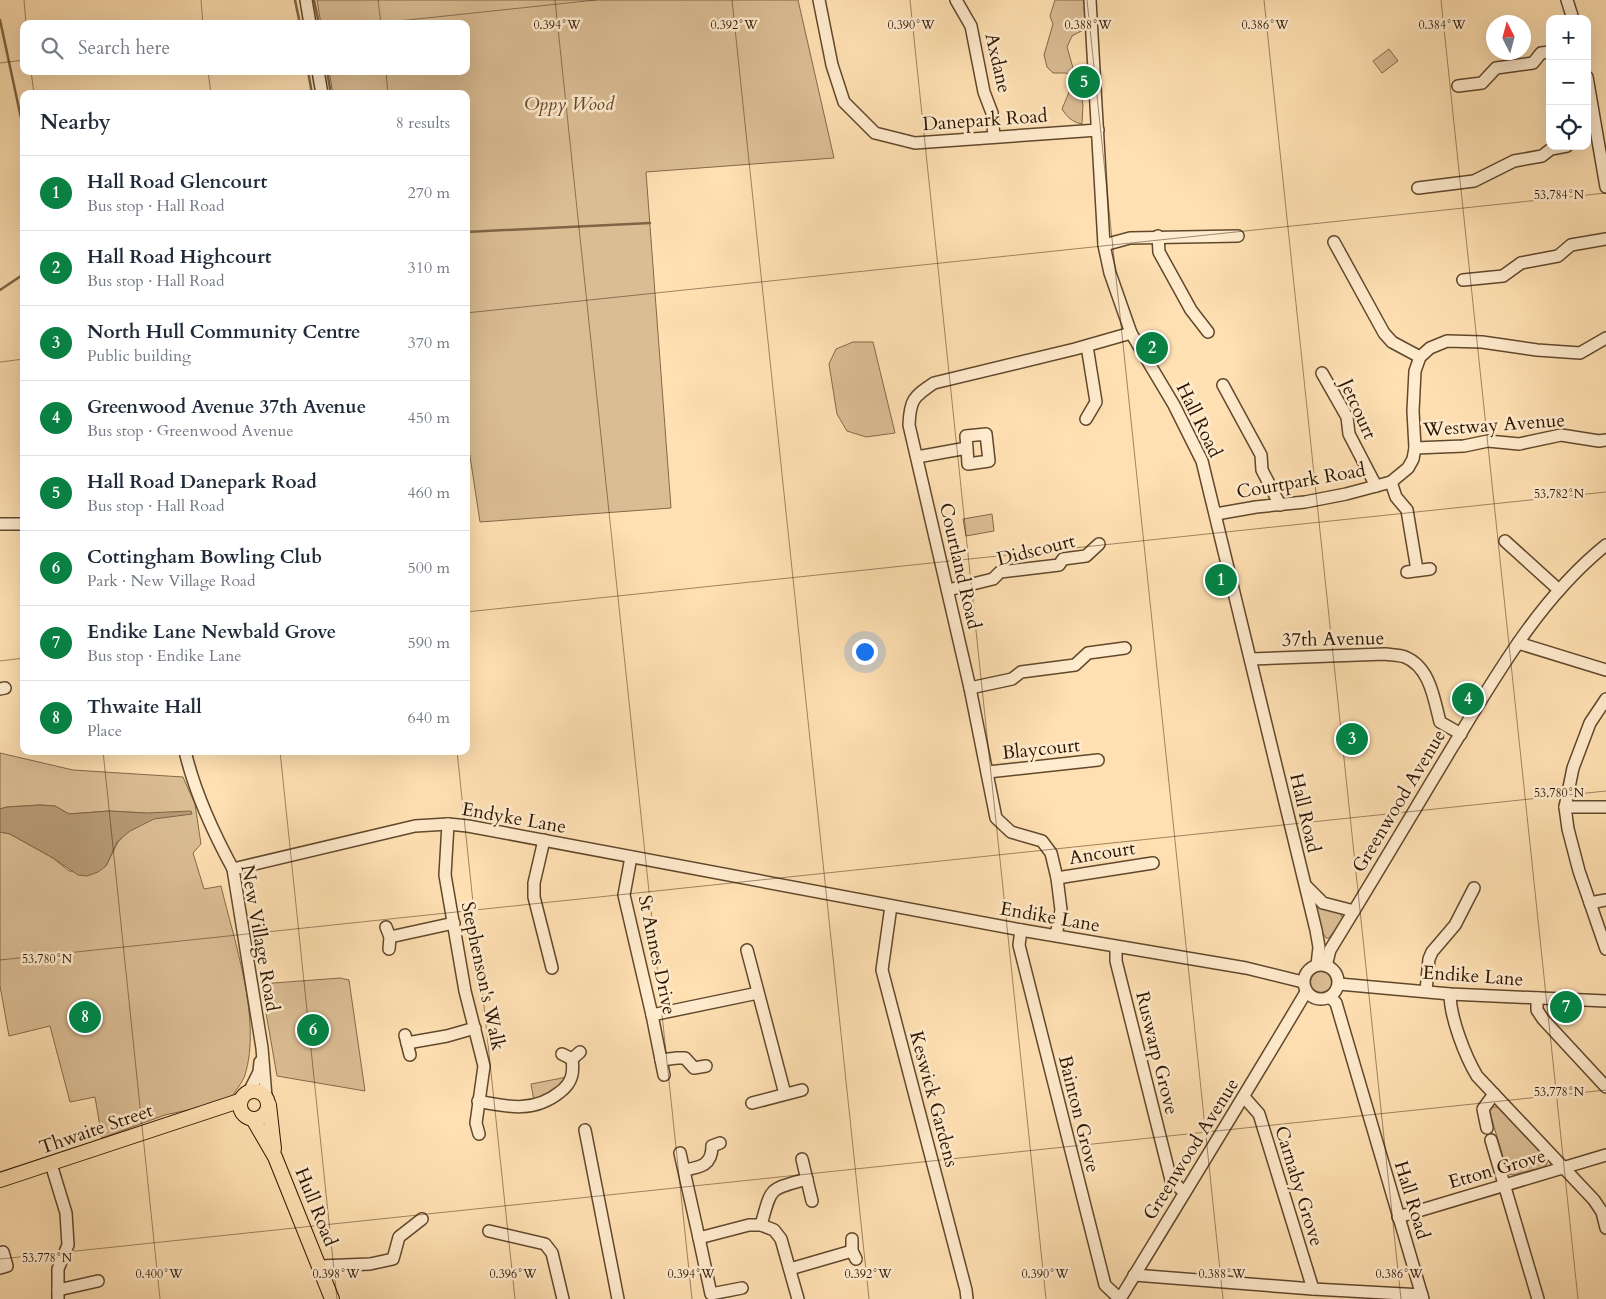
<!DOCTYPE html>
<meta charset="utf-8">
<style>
:root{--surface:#fff;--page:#f6f6f7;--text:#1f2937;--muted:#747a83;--line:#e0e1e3;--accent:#0b8043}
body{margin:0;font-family:Cardo,serif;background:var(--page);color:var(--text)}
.controls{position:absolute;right:15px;top:15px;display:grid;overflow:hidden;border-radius:10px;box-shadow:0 5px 20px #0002}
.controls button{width:45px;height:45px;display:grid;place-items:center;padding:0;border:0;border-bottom:1px solid var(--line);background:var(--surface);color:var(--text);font:25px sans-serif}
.compass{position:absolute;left:1486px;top:15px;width:45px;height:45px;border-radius:50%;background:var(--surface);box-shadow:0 5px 20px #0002;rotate:354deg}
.you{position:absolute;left:864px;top:651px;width:18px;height:18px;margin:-12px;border:4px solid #fff;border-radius:50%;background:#1a73e8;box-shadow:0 0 0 8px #1a73e833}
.badge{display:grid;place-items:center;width:32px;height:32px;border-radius:50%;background:var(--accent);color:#fff;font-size:16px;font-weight:700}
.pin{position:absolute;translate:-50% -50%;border:2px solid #fff;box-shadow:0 1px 5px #0006}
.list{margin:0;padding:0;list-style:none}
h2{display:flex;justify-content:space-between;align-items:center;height:65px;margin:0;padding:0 20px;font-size:21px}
h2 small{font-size:16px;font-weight:400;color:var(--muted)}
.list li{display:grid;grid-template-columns:32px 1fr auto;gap:15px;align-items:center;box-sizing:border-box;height:75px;padding:0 20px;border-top:1px solid var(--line)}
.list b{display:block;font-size:19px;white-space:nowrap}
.list p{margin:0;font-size:16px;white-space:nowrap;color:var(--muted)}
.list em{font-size:16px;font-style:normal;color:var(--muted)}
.icon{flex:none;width:28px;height:28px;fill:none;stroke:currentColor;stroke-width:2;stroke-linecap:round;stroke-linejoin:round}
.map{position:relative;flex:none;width:1606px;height:1299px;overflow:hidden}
.search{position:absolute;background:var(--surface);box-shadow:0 5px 20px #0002;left:20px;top:20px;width:450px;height:55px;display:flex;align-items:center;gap:12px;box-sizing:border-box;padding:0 18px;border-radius:10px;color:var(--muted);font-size:19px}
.panel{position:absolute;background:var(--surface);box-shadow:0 5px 20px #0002;left:20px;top:90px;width:450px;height:665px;border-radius:10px}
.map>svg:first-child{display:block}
</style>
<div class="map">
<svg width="1606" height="1299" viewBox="0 0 1606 1299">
<rect width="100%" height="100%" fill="#ffe0b2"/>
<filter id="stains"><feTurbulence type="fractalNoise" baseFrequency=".004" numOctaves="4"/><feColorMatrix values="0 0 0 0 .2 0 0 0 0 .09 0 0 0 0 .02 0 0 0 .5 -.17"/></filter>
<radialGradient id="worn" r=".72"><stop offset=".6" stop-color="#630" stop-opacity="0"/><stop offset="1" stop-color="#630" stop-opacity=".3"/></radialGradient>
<g fill="#dbbd94" stroke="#84694a">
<path d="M 317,0 L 798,0 L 834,158 L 646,172 L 671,508 L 480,522 L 466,430 L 466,94 L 333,94 L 329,71 L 466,71 L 466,24 L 321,24 Z"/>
<path d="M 1055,0 L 1084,0 L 1085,29 L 1072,36 L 1067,47 L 1073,68 L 1078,77 L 1083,105 L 1082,124 C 1072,122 1067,117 1062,109 L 1072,85 L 1073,77 L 1066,73 L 1053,73 L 1047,67 L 1044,55 L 1053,24 L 1050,16 Z"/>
<path d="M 1389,49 L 1398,61 L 1382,73 L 1373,61 Z"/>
<path d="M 853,342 L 873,342 L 895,433 L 866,437 L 847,431 L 837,414 L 829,364 L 836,349 Z"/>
<path d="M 992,514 L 994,531 L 966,536 L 963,519 Z"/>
<path d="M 0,753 L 73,770 L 183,777 L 195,804 L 201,844 L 193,853 L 204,889 L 221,886 C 234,941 262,1020 245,1075 C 242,1083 234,1093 229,1101 L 165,1115 L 102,1138 L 95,1097 L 70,1102 L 50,1026 L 9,1036 L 0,986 L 0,832 L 10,834 L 53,858 L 69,871 L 96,872 L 106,866 L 118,842 L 145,813 L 109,811 L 69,814 L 55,806 L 40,805 L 7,807 L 0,809 Z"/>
<path d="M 1311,899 L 1340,912 L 1343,919 L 1329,938 L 1326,938 L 1318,926 Z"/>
<circle cx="1321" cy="983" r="12"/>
<path d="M 340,978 L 349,980 L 365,1091 L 277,1076 L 261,984 Z"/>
<path d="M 567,1077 C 559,1089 547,1094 534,1101 L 531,1084 Z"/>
<path d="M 1493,1107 L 1498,1107 L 1547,1158 L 1547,1164 L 1544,1167 L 1513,1175 L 1508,1174 L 1489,1110 Z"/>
</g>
<path fill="#b79b75" stroke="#7f6546" d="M 40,805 L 55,806 L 69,814 L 109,811 L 146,813 L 191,811 L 192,814 L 154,819 L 130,831 L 117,842 L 106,866 L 98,872 L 87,876 L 78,875 L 53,858 L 10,834 L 0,832 L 0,809 L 7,807 Z"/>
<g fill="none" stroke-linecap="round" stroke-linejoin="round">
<g stroke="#7f6546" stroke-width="2.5">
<path d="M 295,0 L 300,24"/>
<path d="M 314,0 L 319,24"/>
<path d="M 0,20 L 24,132"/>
<path d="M 308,71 L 312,94"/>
<path d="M 327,71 L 331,94"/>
<path d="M 466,232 L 650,223"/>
<path d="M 0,290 L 24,274"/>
</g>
<defs>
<g id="minor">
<path d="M 306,0 L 310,24"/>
<path d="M 819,0 L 832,65 L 844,102 L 875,133 L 915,143 L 1098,130"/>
<path d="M 956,0 L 971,26 L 984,92 L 992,113 L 994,137"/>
<path d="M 1090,0 L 1104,245 L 1110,273 L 1131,333 L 1174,405 L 1202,461 L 1316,930 L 1319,947 L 1317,965"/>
<path d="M 1567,0 L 1573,19"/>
<path d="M 318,71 L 322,94"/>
<path d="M 1587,77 L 1606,187"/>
<path d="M 1458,86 L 1482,83 L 1496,68 L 1533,63 L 1541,53 L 1550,52"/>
<path d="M 1418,188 L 1474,181 L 1514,161 L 1542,156 L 1551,149 L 1567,146"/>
<path d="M 1158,236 L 1159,252 L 1191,310 L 1208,332"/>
<path d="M 1334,242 L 1384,333 L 1392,342 L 1420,357"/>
<path d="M 1104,245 L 1130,238 L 1238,236"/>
<path d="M 1463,280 L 1503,276 L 1521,263 L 1558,256 L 1571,245 L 1606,239"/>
<path d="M 1322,373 L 1347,417 L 1349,434 L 1376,486"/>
<path d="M 1223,385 L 1261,455 L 1262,470 L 1280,505"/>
<path d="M 1086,419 L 1096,402 L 1087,346"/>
<path d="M 1415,448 L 1464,446 L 1488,441 L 1519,444 L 1561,435 L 1599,441 L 1606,440"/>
<path d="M 917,457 L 967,448 L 966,436 L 986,434 L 989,461 L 968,464 L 967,448"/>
<path d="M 1391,482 L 1396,497 L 1407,510 L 1417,570"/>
<path d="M 1216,514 L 1256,507 L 1305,502 L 1346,494 L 1391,482 L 1408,468 L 1413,459 L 1415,448 L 1413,411 L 1415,371 L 1420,357 L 1430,348 L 1447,341 L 1482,342 L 1537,350 L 1580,353 L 1606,338"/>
<path d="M 0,524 L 24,524"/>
<path d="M 1505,541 L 1559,590"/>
<path d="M 1407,572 L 1430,569"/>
<path d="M 948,590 L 993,579 L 1000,572 L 1059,565 L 1063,559 L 1086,556 L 1099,544"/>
<path d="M 1518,643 L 1606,670"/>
<path d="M 1251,659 L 1385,654 C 1391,655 1399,655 1405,657 C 1430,667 1434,699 1440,722 L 1461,734"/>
<path d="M 970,688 L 1012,679 L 1021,672 L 1075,665 L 1088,653 L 1125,648"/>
<path d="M 0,689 L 5,688"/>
<path d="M 1606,699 L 1590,723 L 1573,768 L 1565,807 L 1568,829 L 1579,871 L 1606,949"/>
<path d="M 185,751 C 194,790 214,834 233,869 L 262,1048 L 266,1097"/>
<path d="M 988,772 L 1098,760"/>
<path d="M 1565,807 L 1606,807"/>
<path d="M 448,824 L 445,875 L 465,991 L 484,1066 L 476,1123 L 479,1134"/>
<path d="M 544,840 L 534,883 L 534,897 L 552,968"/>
<path d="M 631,857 L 624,895 L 652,1015 L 664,1075"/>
<path d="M 233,869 L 415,826 L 448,824 L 468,826 L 1021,930 L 1246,968 L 1303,982"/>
<path d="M 1057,878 L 1153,863"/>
<path d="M 1306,886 L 1323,903 L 1354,911"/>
<path d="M 1590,903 L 1606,900"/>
<path d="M 891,906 L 882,970 L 966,1290 L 967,1299"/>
<path d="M 386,927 L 390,937 L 389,949"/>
<path d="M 1021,930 L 1019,945 L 1105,1285 L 1120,1299"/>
<path d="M 1056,935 L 1061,910 L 1057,878 L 1051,853 L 1042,841 L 1011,832 L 996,818 L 970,688 L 909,425 C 910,400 913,397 934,383 L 1075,349 L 1131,333"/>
<path d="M 390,937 L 454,923"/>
<path d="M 1116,947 L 1116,961 L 1171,1180 L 1184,1192"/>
<path d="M 747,950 L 785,1094"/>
<circle cx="1321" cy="982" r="17"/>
<path d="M 1326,966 L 1330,950 C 1372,882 1412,814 1453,746 C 1497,674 1540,598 1606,545"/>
<path d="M 1339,984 L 1450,994 L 1606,1001"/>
<path d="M 1426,991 L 1429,959 L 1432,952 L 1455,925 L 1474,888"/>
<path d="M 1450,994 C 1450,1017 1465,1056 1477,1076 L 1594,1200 L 1602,1212 L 1606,1228"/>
<path d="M 1330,997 L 1336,1003 L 1423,1299"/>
<path d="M 1537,998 L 1537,1010 L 1543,1019 L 1606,1087"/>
<path d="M 652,1015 L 758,993"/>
<path d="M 405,1035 L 410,1055"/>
<path d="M 407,1043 L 447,1036 L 475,1028"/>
<path d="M 562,1054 L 572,1059 L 580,1052"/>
<path d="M 661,1060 L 677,1058 L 685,1058 L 694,1068 L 706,1066"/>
<path d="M 250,1090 L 259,1072 L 260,1062"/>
<path d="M 1244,1097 L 1259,1114 L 1313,1289"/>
<path d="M 478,1101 C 508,1107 534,1113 560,1092 C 572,1083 574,1073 572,1059"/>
<path d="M 752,1103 L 802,1090"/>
<path d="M 1487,1128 L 1483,1109 L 1494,1094"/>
<path d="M 585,1130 L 618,1299"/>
<path d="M 1491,1140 L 1538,1299"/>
<path d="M 680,1153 L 699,1238 L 749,1225 L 761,1225 L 774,1230 L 781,1239 L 798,1299"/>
<path d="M 802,1159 L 812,1201"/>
<path d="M 51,1164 L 66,1213 L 68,1245 L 58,1269 L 58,1299"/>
<path d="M 685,1170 C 701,1167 712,1165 712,1146 L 720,1143"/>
<path d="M 1398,1217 L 1606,1155"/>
<path d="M 761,1225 C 772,1186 768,1190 807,1179"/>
<path d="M 489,1231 L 545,1244 L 552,1253 L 563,1299"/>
<path d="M 699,1238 L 711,1294 L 742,1288"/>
<path d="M 852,1239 L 852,1251 L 856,1259"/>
<path d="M 320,1266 L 370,1264 L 393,1259 L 399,1237 L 422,1219"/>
<path d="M 0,1268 L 7,1266 L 3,1252"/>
<path d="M 790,1269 L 852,1251"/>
<path d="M 1134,1275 L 1313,1289 L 1422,1295"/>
<path d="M 58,1290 L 98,1281"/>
<path d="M 1120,1299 C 1182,1197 1245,1095 1306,992"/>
</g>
<g id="major">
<circle cx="254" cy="1105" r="14"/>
<path d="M 269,1105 L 274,1149"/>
<path d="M 253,1119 L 275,1157 L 332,1299"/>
<path d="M 0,1180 L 239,1101"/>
</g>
</defs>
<use href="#minor" stroke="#61482c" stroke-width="14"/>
<use href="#major" stroke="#2c1500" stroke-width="16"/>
<use href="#minor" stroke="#ffebcd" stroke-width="11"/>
<use href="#major" stroke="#ffe0b2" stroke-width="14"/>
</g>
<path fill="none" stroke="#2c1500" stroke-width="1" stroke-opacity="0.45" d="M 24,0 L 26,24M 201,0 L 203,24M 378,0 L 381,24M 555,0 L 692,1299M 732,0 L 869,1299M 910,0 L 1046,1299M 1087,0 L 1223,1299M 1264,0 L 1401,1299M 1441,0 L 1578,1299M 370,24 L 596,0M 0,63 L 24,60M 31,71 L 34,94M 208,71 L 211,94M 386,71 L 388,94M 466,313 L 1606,193M 0,362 L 24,359M 466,612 L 1606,492M 0,661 L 24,658M 103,751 L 160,1299M 280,751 L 337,1299M 457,751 L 515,1299M 0,960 L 1606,791M 0,1259 L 1606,1090"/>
<g text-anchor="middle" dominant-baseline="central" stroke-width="5" stroke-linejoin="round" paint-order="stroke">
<g font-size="19" fill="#2c1500" stroke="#ffebcd">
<text transform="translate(998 63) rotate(77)">Axdane</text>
<text transform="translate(985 120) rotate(-4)">Danepark Road</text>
<text transform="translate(1358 409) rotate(66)">Jetcourt</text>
<text transform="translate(1199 420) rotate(64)">Hall Road</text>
<text transform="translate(1494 425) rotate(-4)">Westway Avenue</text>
<text transform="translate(1301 481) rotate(-10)">Courtpark Road</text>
<text transform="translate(1036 550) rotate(-14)">Didscourt</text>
<text transform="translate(960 566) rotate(77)">Courtland Road</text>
<text transform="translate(1333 639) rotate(-1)">37th Avenue</text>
<text transform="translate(1041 749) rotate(-6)">Blaycourt</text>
<text transform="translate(1399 801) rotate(-59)">Greenwood Avenue</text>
<text transform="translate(1305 813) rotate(77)">Hall Road</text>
<text transform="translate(514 818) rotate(10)">Endyke Lane</text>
<text transform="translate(1102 853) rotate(-9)">Ancourt</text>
<text transform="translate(1050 917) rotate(10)">Endike Lane</text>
<text transform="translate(260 938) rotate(80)">New Village Road</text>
<text transform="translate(657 955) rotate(78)">St Annes Drive</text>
<text transform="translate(483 976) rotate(78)">Stephenson's Walk</text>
<text transform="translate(1473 976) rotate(4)">Endike Lane</text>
<text transform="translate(1157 1053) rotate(76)">Ruswarp Grove</text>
<text transform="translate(934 1099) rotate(75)">Keswick Gardens</text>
<text transform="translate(1079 1114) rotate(76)">Bainton Grove</text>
<text transform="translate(96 1129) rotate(-19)">Thwaite Street</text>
<text transform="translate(1191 1149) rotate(-58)">Greenwood Avenue</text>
<text transform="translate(1497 1169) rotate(-16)">Etton Grove</text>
<text transform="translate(1299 1186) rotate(73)">Carnaby Grove</text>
<text transform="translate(1412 1200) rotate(73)">Hall Road</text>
<text transform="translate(316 1207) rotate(68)">Hull Road</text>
</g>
<g font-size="19" font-style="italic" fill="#61472c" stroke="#ffebcd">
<text x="569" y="104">Oppy Wood</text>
</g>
</g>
<g font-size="12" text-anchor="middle" fill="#2c1500" stroke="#ffebcd" stroke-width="5" stroke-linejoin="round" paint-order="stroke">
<text x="557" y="29">0.394°W</text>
<text x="734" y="29">0.392°W</text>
<text x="911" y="29">0.390°W</text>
<text x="1088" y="29">0.388°W</text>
<text x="1265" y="29">0.386°W</text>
<text x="1442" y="29">0.384°W</text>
<text x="1559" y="199">53.784°N</text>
<text x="1559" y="498">53.782°N</text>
<text x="1559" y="797">53.780°N</text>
<text x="47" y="963">53.780°N</text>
<text x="1559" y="1096">53.778°N</text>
<text x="47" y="1262">53.778°N</text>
<text x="159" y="1278">0.400°W</text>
<text x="336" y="1278">0.398°W</text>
<text x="513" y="1278">0.396°W</text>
<text x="691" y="1278">0.394°W</text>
<text x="868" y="1278">0.392°W</text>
<text x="1045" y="1278">0.390°W</text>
<text x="1222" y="1278">0.388°W</text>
<text x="1399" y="1278">0.386°W</text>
</g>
<rect width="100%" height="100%" filter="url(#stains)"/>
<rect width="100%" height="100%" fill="url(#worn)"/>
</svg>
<div class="controls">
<button>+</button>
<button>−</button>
<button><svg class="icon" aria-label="locate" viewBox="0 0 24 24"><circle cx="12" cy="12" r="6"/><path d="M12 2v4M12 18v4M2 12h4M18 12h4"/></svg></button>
</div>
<svg class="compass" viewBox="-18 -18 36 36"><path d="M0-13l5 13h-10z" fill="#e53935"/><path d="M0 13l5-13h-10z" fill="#747a83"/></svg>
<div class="you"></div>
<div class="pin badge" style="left:1221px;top:580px">1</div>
<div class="pin badge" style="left:1152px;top:348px">2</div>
<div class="pin badge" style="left:1352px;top:739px">3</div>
<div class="pin badge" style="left:1468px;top:699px">4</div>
<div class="pin badge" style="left:1084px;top:82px">5</div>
<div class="pin badge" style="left:313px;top:1030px">6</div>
<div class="pin badge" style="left:1566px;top:1007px">7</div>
<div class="pin badge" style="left:85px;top:1017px">8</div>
<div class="search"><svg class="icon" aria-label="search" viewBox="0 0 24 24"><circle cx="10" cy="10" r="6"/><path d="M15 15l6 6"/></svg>Search here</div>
<section class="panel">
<h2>Nearby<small>8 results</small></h2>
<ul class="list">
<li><span class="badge">1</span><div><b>Hall Road Glencourt</b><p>Bus stop · Hall Road</p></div><em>270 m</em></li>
<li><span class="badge">2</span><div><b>Hall Road Highcourt</b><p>Bus stop · Hall Road</p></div><em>310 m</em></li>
<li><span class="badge">3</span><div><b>North Hull Community Centre</b><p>Public building</p></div><em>370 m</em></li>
<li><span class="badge">4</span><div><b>Greenwood Avenue 37th Avenue</b><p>Bus stop · Greenwood Avenue</p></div><em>450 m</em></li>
<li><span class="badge">5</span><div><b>Hall Road Danepark Road</b><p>Bus stop · Hall Road</p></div><em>460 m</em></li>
<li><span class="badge">6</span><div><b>Cottingham Bowling Club</b><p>Park · New Village Road</p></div><em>500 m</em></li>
<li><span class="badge">7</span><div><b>Endike Lane Newbald Grove</b><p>Bus stop · Endike Lane</p></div><em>590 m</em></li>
<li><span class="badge">8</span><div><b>Thwaite Hall</b><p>Place</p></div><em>640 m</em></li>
</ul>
</section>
</div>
